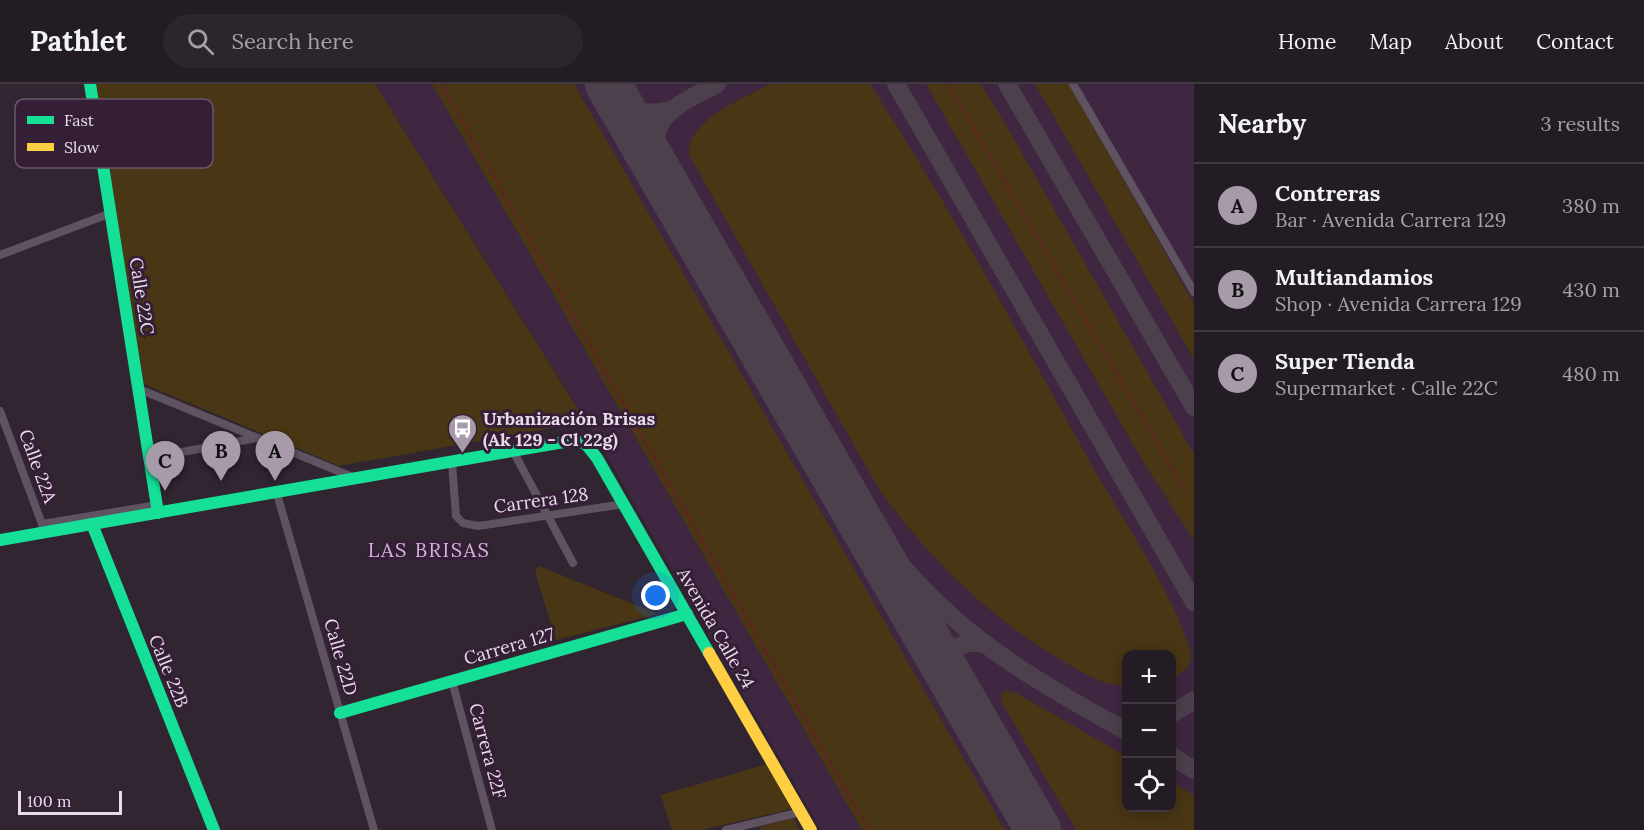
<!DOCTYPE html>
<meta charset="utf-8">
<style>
:root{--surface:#241c25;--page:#2c252d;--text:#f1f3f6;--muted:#a3a1a7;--line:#413a42;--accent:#a89ba9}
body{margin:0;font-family:Lora,serif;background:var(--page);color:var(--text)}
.controls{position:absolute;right:18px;bottom:18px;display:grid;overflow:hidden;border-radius:12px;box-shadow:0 3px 15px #0003}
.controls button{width:54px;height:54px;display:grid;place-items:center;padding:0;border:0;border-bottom:2px solid var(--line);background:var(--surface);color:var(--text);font:30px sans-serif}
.scale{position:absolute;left:18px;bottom:15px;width:104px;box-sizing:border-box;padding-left:6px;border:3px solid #e9dbea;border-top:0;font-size:16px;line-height:21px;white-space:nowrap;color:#e9dbea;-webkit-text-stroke:4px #341f37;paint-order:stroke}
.you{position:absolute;left:656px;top:512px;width:21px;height:21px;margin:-15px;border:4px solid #fff;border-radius:50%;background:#1a73e8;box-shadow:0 0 0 9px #1a73e833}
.badge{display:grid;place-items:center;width:39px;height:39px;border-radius:50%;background:var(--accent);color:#111;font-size:20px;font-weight:700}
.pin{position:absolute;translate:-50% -50px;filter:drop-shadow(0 2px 3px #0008)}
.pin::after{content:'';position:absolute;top:32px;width:21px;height:18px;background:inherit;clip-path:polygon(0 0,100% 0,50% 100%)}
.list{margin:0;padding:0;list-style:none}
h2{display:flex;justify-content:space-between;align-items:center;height:78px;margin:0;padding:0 24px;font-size:26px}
h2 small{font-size:20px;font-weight:400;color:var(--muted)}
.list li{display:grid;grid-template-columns:39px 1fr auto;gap:18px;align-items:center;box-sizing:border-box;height:84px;padding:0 24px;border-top:2px solid var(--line)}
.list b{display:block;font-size:22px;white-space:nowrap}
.list p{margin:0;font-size:20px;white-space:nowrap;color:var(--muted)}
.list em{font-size:20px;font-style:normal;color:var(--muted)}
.icon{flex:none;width:33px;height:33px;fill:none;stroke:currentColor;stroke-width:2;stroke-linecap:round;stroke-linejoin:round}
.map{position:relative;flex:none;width:1194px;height:746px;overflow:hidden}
header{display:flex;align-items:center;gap:36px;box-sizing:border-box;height:84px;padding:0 30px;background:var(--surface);border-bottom:2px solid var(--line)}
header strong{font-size:28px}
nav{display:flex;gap:33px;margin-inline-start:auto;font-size:21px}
.search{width:420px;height:54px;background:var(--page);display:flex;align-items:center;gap:15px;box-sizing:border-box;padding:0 21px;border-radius:33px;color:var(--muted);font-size:22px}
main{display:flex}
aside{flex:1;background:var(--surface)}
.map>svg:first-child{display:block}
</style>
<header>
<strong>Pathlet</strong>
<div class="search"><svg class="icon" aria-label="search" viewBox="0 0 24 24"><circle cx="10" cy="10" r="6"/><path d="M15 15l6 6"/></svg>Search here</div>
<nav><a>Home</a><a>Map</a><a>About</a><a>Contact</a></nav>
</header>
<main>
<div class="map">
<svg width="1194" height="746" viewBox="0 0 1194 746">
<rect width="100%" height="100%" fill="#302531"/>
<path fill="#3f2741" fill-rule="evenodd" d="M 375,0 L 1194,0 L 1194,746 L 821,746 L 595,351 ZM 1126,570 L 1172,570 L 1172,724 L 1126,724 Z"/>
<g fill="#483614">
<path d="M 95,0 L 375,0 L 586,338 L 339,382 L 144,300 Z"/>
<path d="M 432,0 L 574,0 L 1005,746 L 862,746 Z"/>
<path d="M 770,0 L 870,0 C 951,124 1022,256 1094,385 C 1125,439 1178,516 1192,574 L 1187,585 L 1172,594 L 1172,570 L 1126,570 L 1126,602 C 1104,602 1083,589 1063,577 C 989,534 931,476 880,407 L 689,71 C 686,36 743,15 770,0 Z"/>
<path d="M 926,0 L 981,0 L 1006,41 L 1194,370 L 1194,456 L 1145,381 Z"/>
<path d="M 1035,0 L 1069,0 L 1194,220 L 1194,275 Z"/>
<path d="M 539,482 L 658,530 L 556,556 L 535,488 Z"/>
<path d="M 1006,606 L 1018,610 L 1126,672 L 1126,724 L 1172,724 L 1172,698 L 1194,711 L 1194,746 L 1076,746 L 1002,619 L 1001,610 Z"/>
<path d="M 767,680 L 792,725 L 701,746 L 672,746 L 661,711 Z"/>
<path d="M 794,734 L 799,746 L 760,746 L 759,743 Z"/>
</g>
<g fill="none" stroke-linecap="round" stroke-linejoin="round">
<g stroke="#632223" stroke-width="2">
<path d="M 441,0 L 630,331"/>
<path d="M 948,0 L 1186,408"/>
<path d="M 635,340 L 869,746"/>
</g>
<g stroke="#4b404c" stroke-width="18">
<path d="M 896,0 L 1194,518"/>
<path d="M 1007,0 L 1194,323"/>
<path d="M 614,10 C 630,26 648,33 670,26"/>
<path d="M 656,82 C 648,29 677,22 717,0"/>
<path d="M 854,426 C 894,475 935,522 985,560 C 1029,593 1079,621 1126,647"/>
<path d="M 955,603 C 949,574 948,554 986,560"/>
<path d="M 1172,630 L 1194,616"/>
<path d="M 1172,672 L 1194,686"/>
</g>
<path stroke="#4b404c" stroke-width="46" d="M 608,0 L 1038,746"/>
<g stroke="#5f5361" stroke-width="8">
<path d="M 1073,0 L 1194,208"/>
<path d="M 0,171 L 111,129"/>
<path d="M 139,305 L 355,394"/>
<path d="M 0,327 L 45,448"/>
<path d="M 513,367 L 573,479"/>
<path d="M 150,374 L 257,354"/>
<path d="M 452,378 L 456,432 L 463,439 L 478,442 L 624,420"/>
<path d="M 277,410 L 374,746"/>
<path d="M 42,440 L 157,421"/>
<path d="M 452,597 L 492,746"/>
<path d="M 726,746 L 801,728"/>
</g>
<g stroke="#16e098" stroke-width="12">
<path d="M 90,0 L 158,429"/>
<path d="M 92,440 L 214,746"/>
<path d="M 0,456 L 570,357 L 585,359 L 597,374 L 709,569"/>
<path d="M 340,629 L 687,530"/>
</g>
<path stroke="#ffcf43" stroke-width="12" d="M 709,569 L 811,746"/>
</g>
<defs>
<symbol id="bus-pin" viewBox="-11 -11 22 30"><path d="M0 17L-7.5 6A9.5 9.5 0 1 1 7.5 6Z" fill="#a89ba9" stroke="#341f37"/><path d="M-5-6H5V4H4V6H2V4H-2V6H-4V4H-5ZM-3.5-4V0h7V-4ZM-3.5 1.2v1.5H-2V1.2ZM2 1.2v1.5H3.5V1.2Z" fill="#fff"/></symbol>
</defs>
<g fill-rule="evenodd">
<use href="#bus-pin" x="446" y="328" width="33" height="45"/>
</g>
<g text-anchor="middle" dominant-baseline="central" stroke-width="6" stroke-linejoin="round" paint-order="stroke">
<g font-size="18" fill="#e9dbea" stroke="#341f37">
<text transform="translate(142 212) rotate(81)">Calle 22C</text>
<text transform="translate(38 382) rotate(70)">Calle 22A</text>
<text transform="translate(541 416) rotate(-8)">Carrera 128</text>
<text transform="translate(716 544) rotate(60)">Avenida Calle 24</text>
<text transform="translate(509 562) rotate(-16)">Carrera 127</text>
<text transform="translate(341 573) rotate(74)">Calle 22D</text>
<text transform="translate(169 587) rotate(68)">Calle 22B</text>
<text transform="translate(488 667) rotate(75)">Carrera 22F</text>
</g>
<g font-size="18" font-weight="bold" fill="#e9dbea" stroke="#341f37" text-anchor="start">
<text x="483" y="334">Urbanización Brisas<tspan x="483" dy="21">(Ak 129 - Cl 22g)</tspan></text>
</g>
<g font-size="20" letter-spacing="1.5" fill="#d1b5d3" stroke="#341f37">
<text x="429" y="465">LAS BRISAS</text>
</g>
</g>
<rect x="15" y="15" width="198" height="69" rx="9" fill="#341f37" stroke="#6a576d" stroke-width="1.5"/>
<rect x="27" y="32" width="27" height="8" fill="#16e098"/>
<rect x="27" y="59" width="27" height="8" fill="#ffcf43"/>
<g font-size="16" fill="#e9dbea">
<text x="64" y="42">Fast</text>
<text x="64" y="69">Slow</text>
</g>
</svg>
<div class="controls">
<button>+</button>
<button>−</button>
<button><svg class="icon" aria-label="locate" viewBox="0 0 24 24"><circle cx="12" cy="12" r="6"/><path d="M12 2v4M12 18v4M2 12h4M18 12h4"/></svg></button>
</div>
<div class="scale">100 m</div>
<div class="you"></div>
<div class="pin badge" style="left:275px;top:397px">A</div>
<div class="pin badge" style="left:221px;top:397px">B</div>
<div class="pin badge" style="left:165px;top:407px">C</div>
</div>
<aside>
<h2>Nearby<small>3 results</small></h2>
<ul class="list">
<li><span class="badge">A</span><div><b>Contreras</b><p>Bar · Avenida Carrera 129</p></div><em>380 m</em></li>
<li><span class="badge">B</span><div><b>Multiandamios</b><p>Shop · Avenida Carrera 129</p></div><em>430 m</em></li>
<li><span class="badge">C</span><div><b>Super Tienda</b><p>Supermarket · Calle 22C</p></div><em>480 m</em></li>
</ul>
</aside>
</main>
